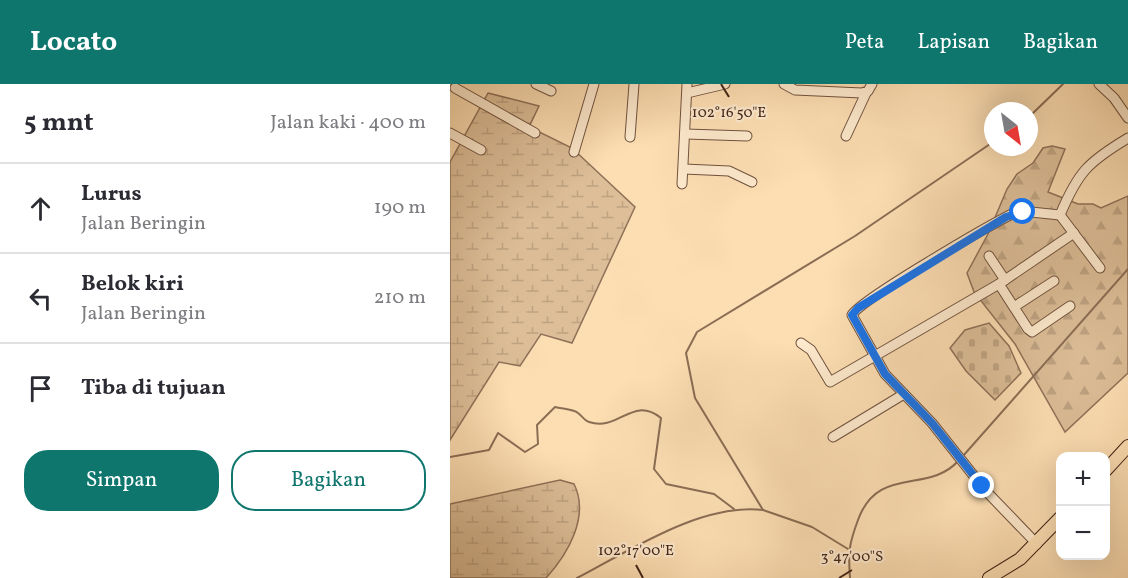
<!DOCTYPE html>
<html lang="id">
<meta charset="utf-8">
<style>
:root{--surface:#fff;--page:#f7f7f7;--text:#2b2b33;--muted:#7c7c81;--line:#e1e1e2;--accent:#0f766e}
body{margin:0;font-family:Vollkorn,serif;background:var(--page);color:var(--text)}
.controls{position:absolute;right:18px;bottom:18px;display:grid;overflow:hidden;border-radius:12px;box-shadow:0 6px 24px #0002}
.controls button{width:54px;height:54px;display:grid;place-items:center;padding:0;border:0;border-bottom:2px solid var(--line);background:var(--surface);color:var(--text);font:30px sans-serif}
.compass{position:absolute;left:534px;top:18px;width:54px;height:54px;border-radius:50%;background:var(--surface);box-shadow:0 6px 24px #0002;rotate:149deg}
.stop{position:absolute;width:18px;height:18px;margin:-14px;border:4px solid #1a73e8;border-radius:50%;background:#fff}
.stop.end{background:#1a73e8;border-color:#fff;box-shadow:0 2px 6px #0008}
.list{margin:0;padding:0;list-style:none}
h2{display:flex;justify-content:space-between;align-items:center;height:78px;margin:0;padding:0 24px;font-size:26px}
h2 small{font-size:20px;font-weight:400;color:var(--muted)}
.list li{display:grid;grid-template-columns:39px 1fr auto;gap:18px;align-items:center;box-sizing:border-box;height:90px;padding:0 24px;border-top:2px solid var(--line)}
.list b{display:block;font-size:22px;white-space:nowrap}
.list p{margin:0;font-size:20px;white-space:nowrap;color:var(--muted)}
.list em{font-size:20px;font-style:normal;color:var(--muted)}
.actions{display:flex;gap:12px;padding:18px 24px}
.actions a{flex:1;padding:14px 0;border:2px solid var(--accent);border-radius:24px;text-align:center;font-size:21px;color:var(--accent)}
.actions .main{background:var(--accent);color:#fff}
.icon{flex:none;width:33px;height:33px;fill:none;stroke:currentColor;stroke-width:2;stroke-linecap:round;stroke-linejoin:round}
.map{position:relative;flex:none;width:678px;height:494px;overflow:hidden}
header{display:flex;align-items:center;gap:36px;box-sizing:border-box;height:84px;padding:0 30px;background:var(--accent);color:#fff}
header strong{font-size:28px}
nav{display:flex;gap:33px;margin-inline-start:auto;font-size:21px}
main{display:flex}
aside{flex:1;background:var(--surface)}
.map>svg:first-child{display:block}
</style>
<header>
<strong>Locato</strong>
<nav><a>Peta</a><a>Lapisan</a><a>Bagikan</a></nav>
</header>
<main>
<aside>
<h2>5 mnt<small>Jalan kaki · 400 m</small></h2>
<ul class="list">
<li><svg class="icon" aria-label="ahead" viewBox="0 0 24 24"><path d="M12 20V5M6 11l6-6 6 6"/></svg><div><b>Lurus</b><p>Jalan Beringin</p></div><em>190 m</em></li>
<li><svg class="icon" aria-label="left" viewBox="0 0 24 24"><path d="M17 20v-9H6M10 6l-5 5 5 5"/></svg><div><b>Belok kiri</b><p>Jalan Beringin</p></div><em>210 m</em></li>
<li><svg class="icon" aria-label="arrive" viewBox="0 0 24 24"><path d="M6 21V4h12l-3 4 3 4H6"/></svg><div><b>Tiba di tujuan</b></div></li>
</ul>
<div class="actions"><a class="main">Simpan</a><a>Bagikan</a></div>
</aside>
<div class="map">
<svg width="678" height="494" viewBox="0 0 678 494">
<defs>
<pattern id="forest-firs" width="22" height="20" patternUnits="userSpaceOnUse" patternTransform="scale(1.5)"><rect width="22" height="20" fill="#ddbe98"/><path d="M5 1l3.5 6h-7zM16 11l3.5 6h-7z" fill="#bfa382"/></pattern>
<pattern id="wetland-marsh" width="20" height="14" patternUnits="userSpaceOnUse" patternTransform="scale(1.5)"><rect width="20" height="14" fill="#ddbe98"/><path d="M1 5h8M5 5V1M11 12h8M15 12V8" fill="none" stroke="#bfa382"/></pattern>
<pattern id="cemetery-stones" width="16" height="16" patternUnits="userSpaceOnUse" patternTransform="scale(1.5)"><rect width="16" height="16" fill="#ddbe98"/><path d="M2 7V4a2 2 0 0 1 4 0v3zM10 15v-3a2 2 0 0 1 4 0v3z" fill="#bfa382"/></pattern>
</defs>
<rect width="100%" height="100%" fill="#fddeb3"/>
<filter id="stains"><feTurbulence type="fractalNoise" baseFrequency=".00333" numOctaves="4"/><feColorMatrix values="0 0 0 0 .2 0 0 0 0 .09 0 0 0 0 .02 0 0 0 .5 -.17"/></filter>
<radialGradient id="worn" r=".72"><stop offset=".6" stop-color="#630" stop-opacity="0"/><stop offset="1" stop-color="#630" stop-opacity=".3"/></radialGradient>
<path fill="url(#forest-firs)" stroke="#8f7058" stroke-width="1.5" d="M 602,62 L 615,65 L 598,108 L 628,120 L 643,120 L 651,124 L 678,112 L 678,289 L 615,348 L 565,260 L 524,208 L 517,189 L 538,150 L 557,105 L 567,90 L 583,79 L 593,64 Z"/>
<g fill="url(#wetland-marsh)" stroke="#8f7058" stroke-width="1.5">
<path d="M 38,9 L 89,22 L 79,43 L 122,64 L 185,123 L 122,259 L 91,250 L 70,282 L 49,278 L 0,356 L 0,78 Z"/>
<path d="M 110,396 L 124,400 C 140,432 118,470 96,494 L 0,494 L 0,420 Z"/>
</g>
<path fill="url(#cemetery-stones)" stroke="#8f7058" stroke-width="1.5" d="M 539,239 L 559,262 L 571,289 L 545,316 L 516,287 L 500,264 L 515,246 Z"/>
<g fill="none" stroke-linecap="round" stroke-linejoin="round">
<g stroke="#8b6d55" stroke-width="2">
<path d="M 579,33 L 613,0"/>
<path d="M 513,372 L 678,185"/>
<path d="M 0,373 L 39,366 L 48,349 L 75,368 L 88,360 L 87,341 L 105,323 C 112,325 123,325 128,329 C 132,332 135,337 139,338 C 169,348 182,311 211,334 L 204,385 L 216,400 L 264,410 L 284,425"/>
<path d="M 398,465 L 362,443 L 313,426 L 245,314 L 236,269 L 247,248 L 405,152 L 543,58"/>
<path d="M 127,494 C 181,466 251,419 313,426"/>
<path d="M 400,494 C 398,468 399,460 408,436 C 428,380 479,411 509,376"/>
</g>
<defs>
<g id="minor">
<path d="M 86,0 L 101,7"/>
<path d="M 334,0 L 345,6 L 412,9 L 418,7 L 422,0"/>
<path d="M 649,0 L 664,14 L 678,34"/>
<path d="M 5,4 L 85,49"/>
<path d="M 237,9 L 275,0"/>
<path d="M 0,49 L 31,66"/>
<path d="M 236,50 L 297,52"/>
<path d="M 396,52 L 416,9"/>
<path d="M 180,53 L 184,0"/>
<path d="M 124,68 L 144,0"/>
<path d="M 234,85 L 279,87 L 302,98"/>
<path d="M 232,100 L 237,0"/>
<path d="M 610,131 L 650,184"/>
<path d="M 539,172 L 555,196"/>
<path d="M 549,200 L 578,245 L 582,248 L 620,222"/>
<path d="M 564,223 L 604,197"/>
<path d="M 351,259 L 361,266 L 380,298 L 549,200 L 624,149"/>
<path d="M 383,353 L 454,310"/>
<path d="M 587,460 L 535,406 L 482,339 L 435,290 L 402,231 C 410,216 540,141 562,130 L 581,128 L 610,131 C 628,88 638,78 678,54"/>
</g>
<g id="major">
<path d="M 656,386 L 678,362"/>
<path d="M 539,494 L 570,475 L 610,434"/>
</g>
</defs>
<use href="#minor" stroke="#70523e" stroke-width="11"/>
<use href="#major" stroke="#412317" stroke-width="14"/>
<use href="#minor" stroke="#feeace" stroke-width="9"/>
<use href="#major" stroke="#fddeb3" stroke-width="12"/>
</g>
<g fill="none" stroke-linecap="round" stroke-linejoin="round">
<path stroke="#1a73e8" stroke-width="8" d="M 532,402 L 482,339 L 435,290 L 402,231 L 408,224 L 556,133 L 573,128"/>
</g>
<path fill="none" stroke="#412317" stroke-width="2" d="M 271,0 L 279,13M 186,481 L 193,494M 389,494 L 402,486"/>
<g font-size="15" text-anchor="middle" fill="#412317" stroke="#feeace" stroke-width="4.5" stroke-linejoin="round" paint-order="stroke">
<text x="279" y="33">102°16'50"E</text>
<text x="186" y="471">102°17'00"E</text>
<text x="402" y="477">3°47'00"S</text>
</g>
<rect width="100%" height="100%" filter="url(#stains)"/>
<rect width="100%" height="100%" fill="url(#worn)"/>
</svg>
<div class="controls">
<button>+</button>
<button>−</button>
</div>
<svg class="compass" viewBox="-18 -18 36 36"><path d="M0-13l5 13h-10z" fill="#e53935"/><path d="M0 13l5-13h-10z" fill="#7c7c81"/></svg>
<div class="stop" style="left:573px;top:128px"></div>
<div class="stop end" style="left:532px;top:402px"></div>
</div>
</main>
